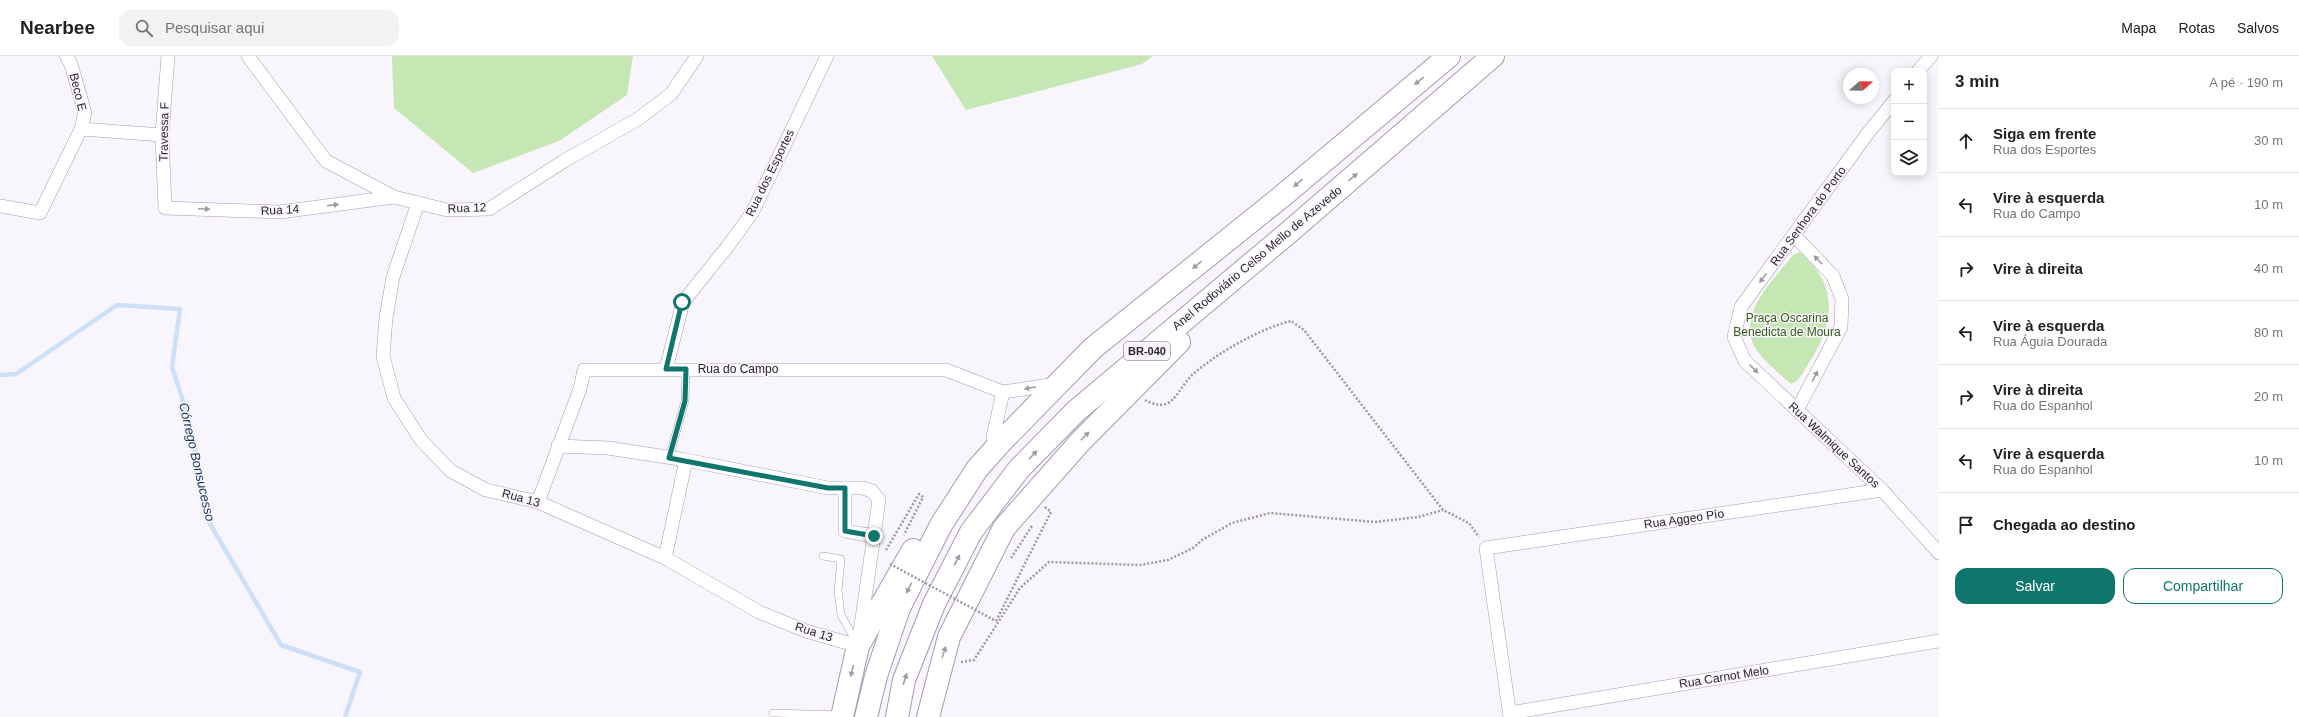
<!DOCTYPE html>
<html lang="pt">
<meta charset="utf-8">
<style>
:root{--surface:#fff;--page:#f2f2f2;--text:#202124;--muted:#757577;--line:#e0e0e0;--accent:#0f766e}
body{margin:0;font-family:Arial,sans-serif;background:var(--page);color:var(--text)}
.controls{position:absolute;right:12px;top:12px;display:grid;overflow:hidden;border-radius:8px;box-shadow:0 2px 10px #0003}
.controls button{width:36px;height:36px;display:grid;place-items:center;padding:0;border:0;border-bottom:1px solid var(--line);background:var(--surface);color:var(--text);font:20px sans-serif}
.compass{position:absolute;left:1843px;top:12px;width:36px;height:36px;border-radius:50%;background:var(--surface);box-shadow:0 2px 10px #0003;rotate:70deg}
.stop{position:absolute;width:12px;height:12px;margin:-9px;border:3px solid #0f766e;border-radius:50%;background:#fff}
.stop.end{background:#0f766e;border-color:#fff;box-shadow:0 1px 4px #0008}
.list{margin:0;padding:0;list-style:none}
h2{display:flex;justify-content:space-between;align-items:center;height:52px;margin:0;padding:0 16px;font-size:17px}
h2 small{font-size:13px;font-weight:400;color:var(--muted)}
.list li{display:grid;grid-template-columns:26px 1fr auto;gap:12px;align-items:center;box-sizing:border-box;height:64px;padding:0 16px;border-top:1px solid var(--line)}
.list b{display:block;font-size:15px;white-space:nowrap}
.list p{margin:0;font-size:13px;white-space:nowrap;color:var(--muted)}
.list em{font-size:13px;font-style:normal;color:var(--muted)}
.actions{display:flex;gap:8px;padding:12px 16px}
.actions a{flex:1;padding:9px 0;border:1px solid var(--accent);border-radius:12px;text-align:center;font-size:14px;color:var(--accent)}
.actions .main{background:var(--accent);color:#fff}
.icon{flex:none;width:22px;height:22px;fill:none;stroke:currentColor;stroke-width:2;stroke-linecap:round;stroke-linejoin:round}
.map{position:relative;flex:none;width:1939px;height:661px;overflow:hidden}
header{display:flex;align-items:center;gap:24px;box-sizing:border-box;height:56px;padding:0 20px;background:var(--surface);border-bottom:1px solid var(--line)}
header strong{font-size:19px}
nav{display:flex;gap:22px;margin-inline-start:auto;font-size:14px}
.search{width:280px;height:36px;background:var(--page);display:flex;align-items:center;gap:10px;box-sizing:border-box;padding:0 14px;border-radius:12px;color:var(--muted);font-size:15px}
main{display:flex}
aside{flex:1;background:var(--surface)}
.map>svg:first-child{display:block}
</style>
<header>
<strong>Nearbee</strong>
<div class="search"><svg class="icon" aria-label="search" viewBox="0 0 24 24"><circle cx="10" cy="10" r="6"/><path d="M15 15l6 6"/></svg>Pesquisar aqui</div>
<nav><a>Mapa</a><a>Rotas</a><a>Salvos</a></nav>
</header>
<main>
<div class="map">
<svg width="1939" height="661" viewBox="0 0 1939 661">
<rect width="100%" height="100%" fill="#f9f5fc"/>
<g fill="#c5e7b3">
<path d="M 392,0 L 633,0 L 627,39 L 559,85 L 473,117 L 394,52 Z"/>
<path d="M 932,0 L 1153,0 L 1142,8 L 966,54 Z"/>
<path d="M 1799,196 C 1839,228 1835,266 1810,305 C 1805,313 1800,325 1791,328 C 1780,318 1767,308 1758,296 C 1733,261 1773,225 1793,199 Z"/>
</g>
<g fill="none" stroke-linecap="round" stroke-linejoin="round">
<path stroke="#cce0fa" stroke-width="4.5" d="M 0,319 L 16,318 L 117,249 L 180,253 L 172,311 L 190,367 L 209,466 L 281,589 L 360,616 L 345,661"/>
<defs>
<g id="service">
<path d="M 669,402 L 685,345 L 686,313"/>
<path d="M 823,500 L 841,503 L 838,535 L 841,559 L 856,586"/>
<path d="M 773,657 L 840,659"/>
</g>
<g id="minor">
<path d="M 66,0 L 71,8 L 85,57 L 81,73"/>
<path d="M 168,0 L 162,79 L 165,152 L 280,156 L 394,141"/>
<path d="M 248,0 L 326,105 L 394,141 L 447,154 L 489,153 L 564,105 L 638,63 L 671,38 L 697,0"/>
<path d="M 1918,15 L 1931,0"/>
<path d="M 1894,45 L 1868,77 L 1741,251 L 1734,281 L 1745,305 L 1882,434 L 1939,497"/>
<path d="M 418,147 L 393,221 L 386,262 L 383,300 L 394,342 L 421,384 L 451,415 L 486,434 L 538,446 L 665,502 L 759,556 L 806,575 L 858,590 L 879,444 L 872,435 L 863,432 L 828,432 L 686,404 L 608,392 L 558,390"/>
<path d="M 0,150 L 40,157 L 81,73 L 162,79"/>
<path d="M 1794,179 L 1833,220 L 1842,243 L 1841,271 L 1797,354"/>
<path d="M 666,313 L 683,246 L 728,190 L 752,157 L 827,0"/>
<path d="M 993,381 L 1003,336"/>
<path d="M 845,432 L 845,475 L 874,480"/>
<path d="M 538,446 L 580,333 L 584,314 L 946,314 L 1003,336 L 1057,328"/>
<path d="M 665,502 L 686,404"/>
<path d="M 1510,657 L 1939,585"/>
<path d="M 1510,661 L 1486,492 L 1882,434"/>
</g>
<g id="motorway">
<path d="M 842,661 L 858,590 L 913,494"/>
<path d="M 866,661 L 876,620 L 899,552 L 941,469 L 977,413 L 1001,386 L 1093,292 L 1280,142 L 1449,0"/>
<path d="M 897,661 L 904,624 L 934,548 L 971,476 L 1019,413 L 1076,355 L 1288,177 L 1493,0"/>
<path d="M 928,661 L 949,581 L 1004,472 L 1080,386 L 1179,286"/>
</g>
</defs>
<use href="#service" stroke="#aa98b7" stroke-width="8"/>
<use href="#minor" stroke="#aa98b7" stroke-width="14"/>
<use href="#motorway" stroke="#aa98b7" stroke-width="24"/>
<g stroke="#9e98a1" stroke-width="2.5" stroke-dasharray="2 2" stroke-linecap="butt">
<path d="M 1145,344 C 1153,348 1163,352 1171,345 C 1179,338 1184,327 1192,319 C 1217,297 1259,273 1291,265 L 1304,274 L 1443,454 L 1469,467 L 1479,481"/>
<path d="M 886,494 L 919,438 L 923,441 L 904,479"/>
<path d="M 1011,502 L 1032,470"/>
<path d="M 996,565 L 1051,456 L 1045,451"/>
<path d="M 961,606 L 974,604 L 1020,532 L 1049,506 L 1140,509 L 1168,504 L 1193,492 L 1202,484 L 1232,467 L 1270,457 L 1375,466 L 1418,461 L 1443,454"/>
</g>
<use href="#service" stroke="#fff" stroke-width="7"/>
<use href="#minor" stroke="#fff" stroke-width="13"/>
<use href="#motorway" stroke="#fff" stroke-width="22"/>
<path stroke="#9e98a1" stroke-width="2.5" stroke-dasharray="2 2" stroke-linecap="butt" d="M 890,508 L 996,565"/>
</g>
<defs><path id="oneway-solid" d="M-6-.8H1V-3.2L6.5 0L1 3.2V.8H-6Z"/></defs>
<g fill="#a09da2">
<use href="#oneway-solid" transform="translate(1419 25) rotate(140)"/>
<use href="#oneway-solid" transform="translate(1353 121) rotate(-41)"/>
<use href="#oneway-solid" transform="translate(1298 127) rotate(140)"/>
<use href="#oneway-solid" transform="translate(333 149) rotate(-7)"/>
<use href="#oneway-solid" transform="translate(204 153) rotate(2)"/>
<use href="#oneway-solid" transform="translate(1818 204) rotate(-134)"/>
<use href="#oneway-solid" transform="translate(1197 209) rotate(141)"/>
<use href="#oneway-solid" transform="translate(1763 222) rotate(126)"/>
<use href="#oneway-solid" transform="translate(1754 313) rotate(43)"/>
<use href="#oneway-solid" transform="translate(1815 320) rotate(-62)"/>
<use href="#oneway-solid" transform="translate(1030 332) rotate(171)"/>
<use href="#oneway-solid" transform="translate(1085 380) rotate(-45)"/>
<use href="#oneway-solid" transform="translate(1033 399) rotate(-46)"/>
<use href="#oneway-solid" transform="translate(957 504) rotate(-62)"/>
<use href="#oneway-solid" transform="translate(909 532) rotate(117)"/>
<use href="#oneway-solid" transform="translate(944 596) rotate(-72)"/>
<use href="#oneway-solid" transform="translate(852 615) rotate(103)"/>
<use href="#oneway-solid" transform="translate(905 623) rotate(-73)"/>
</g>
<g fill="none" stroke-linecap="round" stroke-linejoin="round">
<path stroke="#0f766e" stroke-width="5" d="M 682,246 L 666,313 L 686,313 L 685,345 L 669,402 L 828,432 L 845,432 L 845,475 L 874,480"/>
</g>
<g text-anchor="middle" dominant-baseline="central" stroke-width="3" stroke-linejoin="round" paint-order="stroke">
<rect fill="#f9f5fc" stroke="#6a636e" stroke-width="1" x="1124" y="286" width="46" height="18" rx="3"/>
<g font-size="11" font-weight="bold" fill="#2c2531">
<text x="1147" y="295">BR-040</text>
</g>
<g font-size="12" fill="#2c2531" stroke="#f9f5fc">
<text transform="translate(78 36) rotate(76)">Beco E</text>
<text transform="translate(164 76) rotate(-89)">Travessa F</text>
<text transform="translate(770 117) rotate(-64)">Rua dos Esportes</text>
<text transform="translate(467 152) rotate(-2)">Rua 12</text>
<text transform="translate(280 154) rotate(-3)">Rua 14</text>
<text transform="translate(1808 160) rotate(-54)">Rua Senhora do Porto</text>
<text transform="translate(1257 202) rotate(-40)">Anel Rodoviário Celso Mello de Azevedo</text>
<text x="738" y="313">Rua do Campo</text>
<text transform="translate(1834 389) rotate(43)">Rua Walmique Santos</text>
<text transform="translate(521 442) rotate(15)">Rua 13</text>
<text transform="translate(1684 463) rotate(-8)">Rua Aggeo Pío</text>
<text transform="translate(814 576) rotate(18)">Rua 13</text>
<text transform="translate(1724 621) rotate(-9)">Rua Carnot Melo</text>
</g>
<g font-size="12" fill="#355c17" stroke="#f9f5fc">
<text x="1787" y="262">Praça Oscarina<tspan x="1787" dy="14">Benedicta de Moura</tspan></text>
</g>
<g font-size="13" font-style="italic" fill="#103259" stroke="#f9f5fc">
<text transform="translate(197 406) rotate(77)">Córrego Bonsucesso</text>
</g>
</g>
</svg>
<div class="controls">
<button>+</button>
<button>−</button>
<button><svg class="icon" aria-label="layers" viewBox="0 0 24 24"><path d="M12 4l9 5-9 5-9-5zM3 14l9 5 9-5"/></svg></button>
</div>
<svg class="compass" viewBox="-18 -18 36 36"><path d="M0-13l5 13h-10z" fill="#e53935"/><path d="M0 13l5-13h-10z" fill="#757577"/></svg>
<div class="stop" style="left:682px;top:246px"></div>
<div class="stop end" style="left:874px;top:480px"></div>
</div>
<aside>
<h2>3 min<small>A pé · 190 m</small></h2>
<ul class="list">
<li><svg class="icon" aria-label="ahead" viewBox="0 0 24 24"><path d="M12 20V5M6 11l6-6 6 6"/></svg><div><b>Siga em frente</b><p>Rua dos Esportes</p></div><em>30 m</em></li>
<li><svg class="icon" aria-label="left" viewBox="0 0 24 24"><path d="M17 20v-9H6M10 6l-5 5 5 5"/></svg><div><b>Vire à esquerda</b><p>Rua do Campo</p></div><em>10 m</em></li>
<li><svg class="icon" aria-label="right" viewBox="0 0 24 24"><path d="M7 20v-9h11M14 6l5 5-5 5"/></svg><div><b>Vire à direita</b></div><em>40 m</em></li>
<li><svg class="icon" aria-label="left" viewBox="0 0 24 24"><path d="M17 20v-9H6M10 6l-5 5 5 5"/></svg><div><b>Vire à esquerda</b><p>Rua Águia Dourada</p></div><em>80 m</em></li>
<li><svg class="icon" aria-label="right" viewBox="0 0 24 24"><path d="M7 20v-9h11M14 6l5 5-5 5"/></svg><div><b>Vire à direita</b><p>Rua do Espanhol</p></div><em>20 m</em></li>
<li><svg class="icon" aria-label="left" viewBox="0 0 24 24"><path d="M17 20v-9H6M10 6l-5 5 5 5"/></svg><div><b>Vire à esquerda</b><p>Rua do Espanhol</p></div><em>10 m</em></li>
<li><svg class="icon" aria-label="arrive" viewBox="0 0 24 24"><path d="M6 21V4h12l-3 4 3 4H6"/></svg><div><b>Chegada ao destino</b></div></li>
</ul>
<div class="actions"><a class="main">Salvar</a><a>Compartilhar</a></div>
</aside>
</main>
